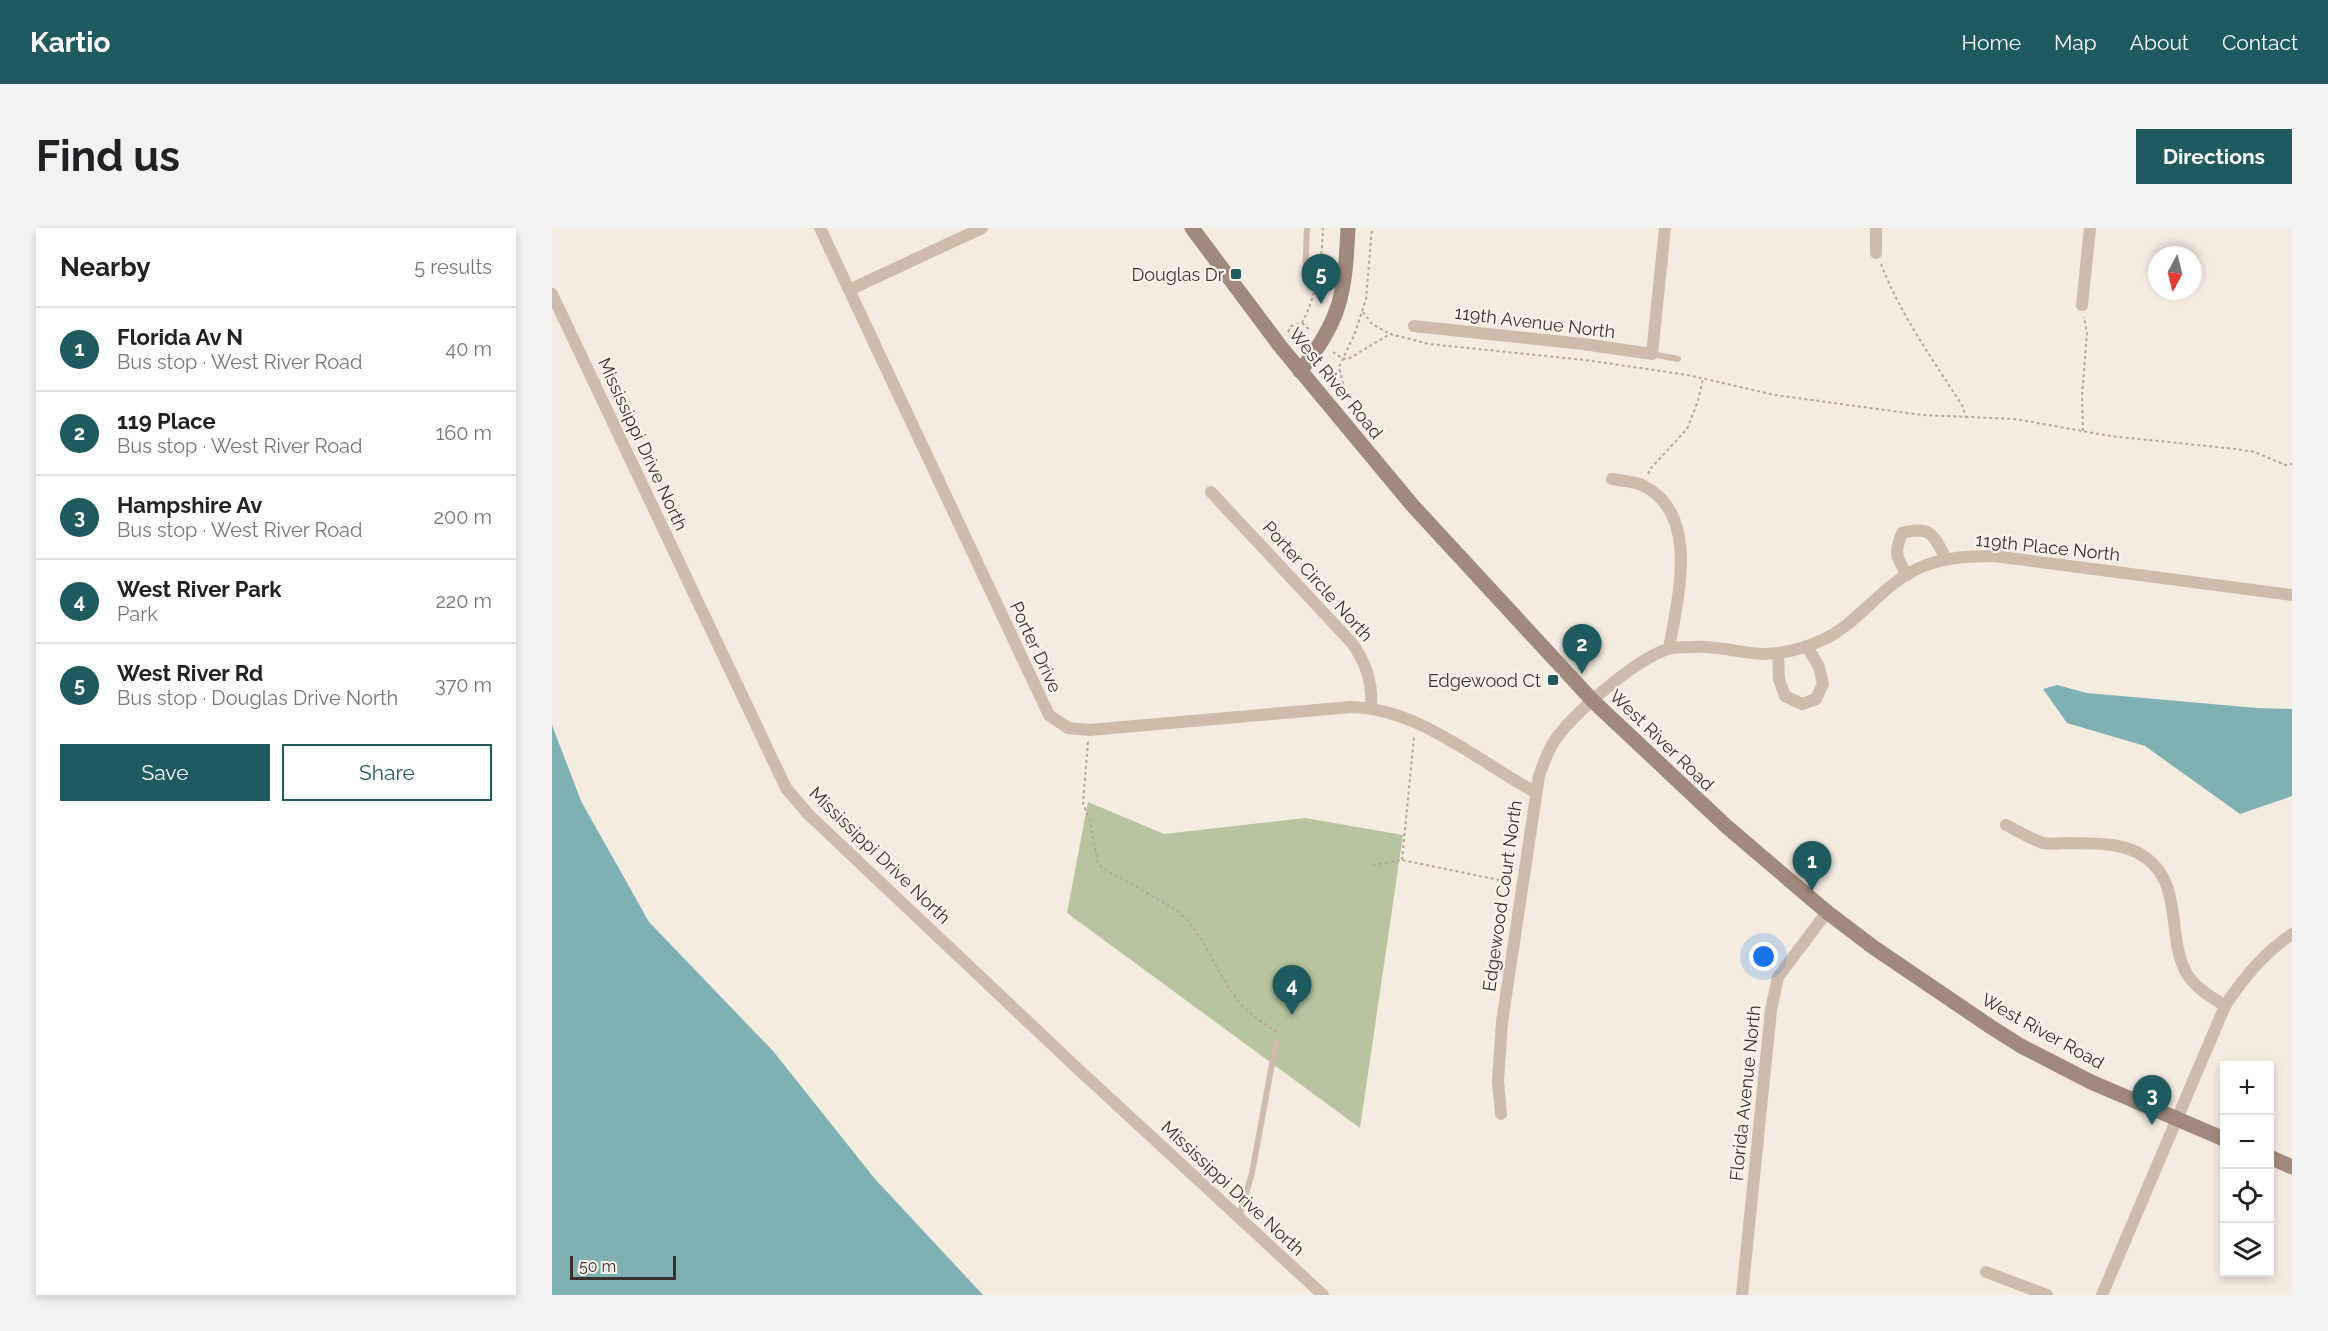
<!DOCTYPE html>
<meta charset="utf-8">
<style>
:root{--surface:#fff;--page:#f2f2f2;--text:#202124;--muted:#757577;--line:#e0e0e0;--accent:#1f5a5e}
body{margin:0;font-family:Raleway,sans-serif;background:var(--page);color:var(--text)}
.controls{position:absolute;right:18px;bottom:18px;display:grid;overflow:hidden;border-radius:0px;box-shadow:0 3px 9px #0003}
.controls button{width:54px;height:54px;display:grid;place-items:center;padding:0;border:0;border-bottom:2px solid var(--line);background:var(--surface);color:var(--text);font:30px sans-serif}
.compass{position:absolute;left:1596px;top:18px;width:54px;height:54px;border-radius:50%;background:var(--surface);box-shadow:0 3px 9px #0003;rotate:187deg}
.scale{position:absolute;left:18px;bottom:15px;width:106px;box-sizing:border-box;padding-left:6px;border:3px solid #3b302b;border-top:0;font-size:16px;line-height:21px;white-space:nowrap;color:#3b302b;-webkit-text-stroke:4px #fbf5ee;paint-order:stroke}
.you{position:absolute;left:1212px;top:729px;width:21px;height:21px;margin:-15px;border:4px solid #fff;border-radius:50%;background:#1a73e8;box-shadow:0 0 0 9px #1a73e833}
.badge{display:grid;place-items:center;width:39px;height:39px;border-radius:50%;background:var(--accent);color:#fff;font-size:20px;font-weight:700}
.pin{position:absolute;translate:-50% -50px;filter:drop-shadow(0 2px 3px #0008)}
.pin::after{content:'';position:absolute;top:32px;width:21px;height:18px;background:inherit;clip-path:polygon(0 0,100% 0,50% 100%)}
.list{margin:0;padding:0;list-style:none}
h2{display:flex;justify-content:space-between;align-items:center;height:78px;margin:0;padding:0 24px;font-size:26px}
h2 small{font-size:20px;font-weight:400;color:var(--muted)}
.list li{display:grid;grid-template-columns:39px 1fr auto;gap:18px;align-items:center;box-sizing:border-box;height:84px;padding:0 24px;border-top:2px solid var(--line)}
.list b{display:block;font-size:22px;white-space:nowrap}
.list p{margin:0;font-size:20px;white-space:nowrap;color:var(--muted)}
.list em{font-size:20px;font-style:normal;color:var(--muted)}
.actions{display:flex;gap:12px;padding:18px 24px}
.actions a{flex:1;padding:14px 0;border:2px solid var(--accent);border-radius:0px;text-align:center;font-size:21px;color:var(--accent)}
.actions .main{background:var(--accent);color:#fff}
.icon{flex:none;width:33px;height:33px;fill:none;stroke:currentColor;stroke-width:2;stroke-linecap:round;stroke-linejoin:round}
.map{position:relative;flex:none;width:1740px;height:1067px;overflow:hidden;border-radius:0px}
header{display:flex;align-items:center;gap:36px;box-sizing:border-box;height:84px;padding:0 30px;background:var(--accent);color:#fff}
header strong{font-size:28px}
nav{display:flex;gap:33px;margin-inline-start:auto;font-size:21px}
.intro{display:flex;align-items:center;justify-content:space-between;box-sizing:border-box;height:144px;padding:0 36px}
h1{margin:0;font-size:42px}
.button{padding:15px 27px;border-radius:0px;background:var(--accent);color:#fff;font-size:21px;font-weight:700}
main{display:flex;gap:36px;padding:0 36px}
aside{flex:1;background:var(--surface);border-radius:0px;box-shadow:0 3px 9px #0003}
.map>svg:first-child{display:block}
</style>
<header>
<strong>Kartio</strong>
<nav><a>Home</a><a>Map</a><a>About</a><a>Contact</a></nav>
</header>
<div class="intro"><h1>Find us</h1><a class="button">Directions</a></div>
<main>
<aside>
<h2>Nearby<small>5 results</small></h2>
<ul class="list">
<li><span class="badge">1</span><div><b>Florida Av N</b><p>Bus stop · West River Road</p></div><em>40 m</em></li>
<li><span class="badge">2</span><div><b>119 Place</b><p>Bus stop · West River Road</p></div><em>160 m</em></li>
<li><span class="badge">3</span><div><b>Hampshire Av</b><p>Bus stop · West River Road</p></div><em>200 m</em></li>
<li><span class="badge">4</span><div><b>West River Park</b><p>Park</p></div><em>220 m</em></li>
<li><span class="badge">5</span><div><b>West River Rd</b><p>Bus stop · Douglas Drive North</p></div><em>370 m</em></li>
</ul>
<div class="actions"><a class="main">Save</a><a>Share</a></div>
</aside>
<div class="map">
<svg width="1740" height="1067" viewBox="0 0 1740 1067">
<rect width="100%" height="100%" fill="#f4ebe1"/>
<path fill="#b8c4a0" d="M 536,574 L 612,606 L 753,590 L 851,607 L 808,900 L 515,685 Z"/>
<g fill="#7fb0b2">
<path d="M 1505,457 L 1535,465 L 1705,480 L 1740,481 L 1740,568 L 1688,586 L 1593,518 L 1515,495 L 1491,461 Z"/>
<path d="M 0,497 L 29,573 L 97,694 L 221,823 L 323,951 L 431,1067 L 0,1067 Z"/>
</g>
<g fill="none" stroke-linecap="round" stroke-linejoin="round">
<g stroke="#b9a596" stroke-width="2" stroke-dasharray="3 3" stroke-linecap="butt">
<path d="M 1329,36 C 1349,88 1382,133 1411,179 L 1414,190"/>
<path d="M 811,84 L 820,96 L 838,106"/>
<path d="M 750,95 L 759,103"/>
<path d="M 736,104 L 739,98 L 750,95 C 765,66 770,32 771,0"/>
<path d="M 781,124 L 791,131 L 798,130 L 838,106 L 877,116 L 1033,132 L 1136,147 L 1223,167 L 1370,187 L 1463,191 L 1558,208 L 1684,221 L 1703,224 L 1733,237 L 1740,236"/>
<path d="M 787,166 L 792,160 L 787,139 L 803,105 L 814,71 L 820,0"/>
<path d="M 1531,203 L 1530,169 L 1535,105 L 1532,89"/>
<path d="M 1096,246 L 1099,240 L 1135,201 L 1146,173 L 1151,150"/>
<path d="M 536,514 L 531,575 L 538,593 L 546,635 L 551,640 L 623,681 C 651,704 660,734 679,763 C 690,781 707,792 724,804"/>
<path d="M 850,632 L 862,509"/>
<path d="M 821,637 L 850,632 L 957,654"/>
</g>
<g stroke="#cdbbac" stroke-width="6">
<path d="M 753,52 L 755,0"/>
<path d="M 1100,126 L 1126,131"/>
<path d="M 687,989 L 700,945 L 724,814"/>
</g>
<g stroke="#cdbbac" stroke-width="12">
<path d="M 268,0 L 497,487 L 516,500 L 537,502 L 799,479 C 866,480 926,533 983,564"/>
<path d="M 1324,0 L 1324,25"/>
<path d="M 297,62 L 430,0"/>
<path d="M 0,66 L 234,560 L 256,586 L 526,841 L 771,1067"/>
<path d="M 1530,77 L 1538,0"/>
<path d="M 862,98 L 1031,116 L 1100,126 L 1113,0"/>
<path d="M 1060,251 C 1070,253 1083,253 1092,258 C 1149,287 1125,372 1117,421"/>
<path d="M 659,264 L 799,414 C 814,434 821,454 819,479"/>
<path d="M 1355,347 C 1344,329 1342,325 1350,305 C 1378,297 1382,307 1394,331"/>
<path d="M 1226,425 L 1227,451 L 1233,468 L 1250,476 L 1264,471 L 1271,456 L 1267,439 L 1255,418"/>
<path d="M 1454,597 C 1466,603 1479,611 1491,615 C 1498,617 1507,615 1514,615 C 1541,616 1570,613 1593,629 C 1632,656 1614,710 1635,746 C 1644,761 1660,769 1673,778"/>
<path d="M 949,886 L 946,853 L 950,794 L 987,548 C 991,537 995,525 1001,515 C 1020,486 1084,431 1116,421 C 1123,419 1132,419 1139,419 C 1164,417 1187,425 1211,426 C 1231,426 1250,421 1268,413 C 1303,398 1323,366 1354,347 C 1381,330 1411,328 1442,328 L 1740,367"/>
<path d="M 1434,1044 L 1495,1067"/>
<path d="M 1190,1067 L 1219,782 L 1226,749 L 1275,684"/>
<path d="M 1550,1067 L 1673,778 C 1691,750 1712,725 1740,706"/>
</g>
<g stroke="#a18a7d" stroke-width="15">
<path d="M 640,0 L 728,118 L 861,278 L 1041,473 L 1174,598 L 1275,684 L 1321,719 L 1439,799 L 1469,818 L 1539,854 L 1672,911"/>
<path d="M 748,143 C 790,92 793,63 796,0"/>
<path d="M 1718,929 L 1740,939"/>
</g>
</g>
<g fill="#1f5a5e" stroke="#fbf5ee" stroke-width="2">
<rect x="678" y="40" width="12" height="12" rx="3"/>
<rect x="995" y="446" width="12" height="12" rx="3"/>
</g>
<g text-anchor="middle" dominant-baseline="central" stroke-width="4.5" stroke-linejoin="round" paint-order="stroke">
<g font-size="18" fill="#3b302b" stroke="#fbf5ee" text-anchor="end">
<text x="672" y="46">Douglas Dr</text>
<text x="989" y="452">Edgewood Ct</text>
</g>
<g font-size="18" fill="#3b302b" stroke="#fbf5ee">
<text transform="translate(983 94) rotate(7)">119th Avenue North</text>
<text transform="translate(784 155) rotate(51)">West River Road</text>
<text transform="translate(91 216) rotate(65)">Mississippi Drive North</text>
<text transform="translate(1496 319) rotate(6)">119th Place North</text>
<text transform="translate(766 353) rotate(48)">Porter Circle North</text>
<text transform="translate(484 419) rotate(65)">Porter Drive</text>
<text transform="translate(1110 512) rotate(44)">West River Road</text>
<text transform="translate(328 627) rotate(44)">Mississippi Drive North</text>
<text transform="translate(950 668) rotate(-82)">Edgewood Court North</text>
<text transform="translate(1491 803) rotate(29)">West River Road</text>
<text transform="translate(1193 865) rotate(-84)">Florida Avenue North</text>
<text transform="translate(681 960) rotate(43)">Mississippi Drive North</text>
</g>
</g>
</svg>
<div class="controls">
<button>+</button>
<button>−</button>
<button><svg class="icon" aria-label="locate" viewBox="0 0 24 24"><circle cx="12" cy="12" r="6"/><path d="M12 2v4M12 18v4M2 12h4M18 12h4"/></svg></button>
<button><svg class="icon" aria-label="layers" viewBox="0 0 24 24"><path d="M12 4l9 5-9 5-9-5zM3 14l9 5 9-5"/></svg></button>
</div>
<svg class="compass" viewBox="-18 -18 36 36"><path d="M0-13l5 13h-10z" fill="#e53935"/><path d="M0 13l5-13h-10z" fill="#757577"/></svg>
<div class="scale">50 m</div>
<div class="you"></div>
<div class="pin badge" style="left:1260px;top:663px">1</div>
<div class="pin badge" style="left:1030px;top:446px">2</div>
<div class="pin badge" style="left:1600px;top:897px">3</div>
<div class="pin badge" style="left:740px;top:787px">4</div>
<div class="pin badge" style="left:769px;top:76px">5</div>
</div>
</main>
